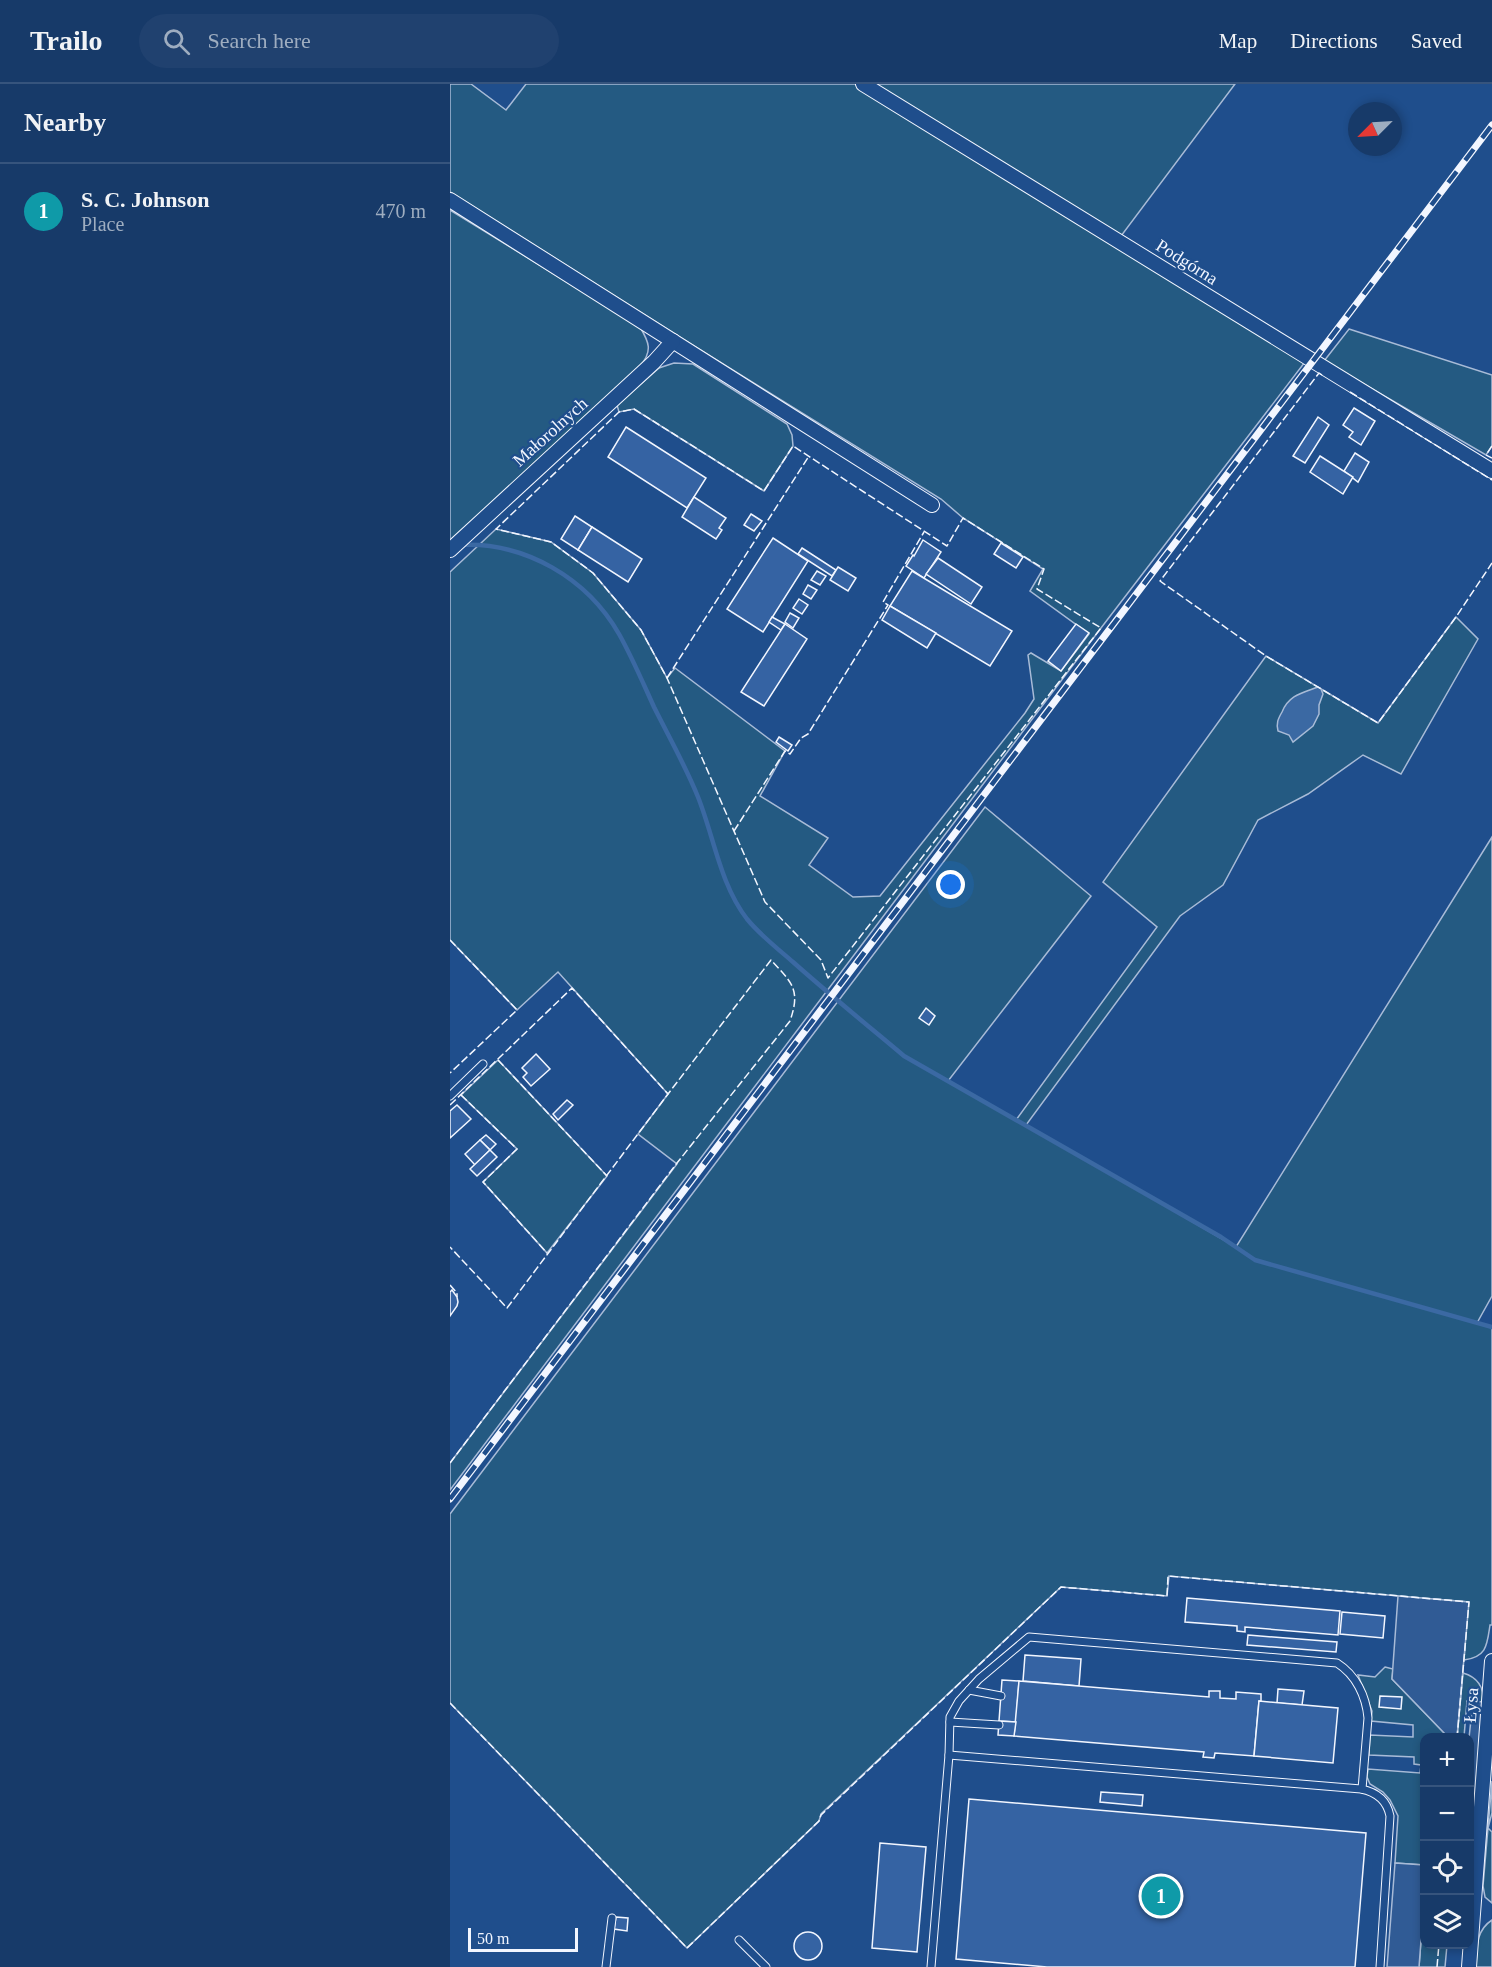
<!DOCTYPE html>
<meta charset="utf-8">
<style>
:root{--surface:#173a69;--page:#20416f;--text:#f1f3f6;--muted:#9eadc0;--line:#36547d;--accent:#8bbbb9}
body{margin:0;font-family:Georgia,serif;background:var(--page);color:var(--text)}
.controls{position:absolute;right:18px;bottom:18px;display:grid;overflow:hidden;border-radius:12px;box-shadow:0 3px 9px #0003}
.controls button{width:54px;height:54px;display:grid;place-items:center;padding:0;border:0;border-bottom:2px solid var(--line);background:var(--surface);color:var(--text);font:30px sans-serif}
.compass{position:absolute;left:898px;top:18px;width:54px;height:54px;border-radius:50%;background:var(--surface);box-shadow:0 3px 9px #0003;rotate:246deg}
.scale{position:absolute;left:18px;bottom:15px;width:110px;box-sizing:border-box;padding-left:6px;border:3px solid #f2f6ff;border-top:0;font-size:16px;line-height:21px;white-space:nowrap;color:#f2f6ff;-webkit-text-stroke:4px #1f4e8c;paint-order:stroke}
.you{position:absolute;left:501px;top:801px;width:21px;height:21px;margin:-15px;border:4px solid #fff;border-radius:50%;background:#1a73e8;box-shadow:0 0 0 9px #1a73e833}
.badge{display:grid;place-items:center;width:39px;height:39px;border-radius:50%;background:var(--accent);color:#fff;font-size:20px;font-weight:700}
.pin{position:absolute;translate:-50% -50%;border:3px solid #fff;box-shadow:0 2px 6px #0006}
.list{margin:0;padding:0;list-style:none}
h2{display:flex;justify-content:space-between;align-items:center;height:78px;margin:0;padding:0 24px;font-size:26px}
h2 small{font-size:20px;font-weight:400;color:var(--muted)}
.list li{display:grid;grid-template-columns:39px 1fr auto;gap:18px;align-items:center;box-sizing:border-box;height:96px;padding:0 24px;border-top:2px solid var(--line)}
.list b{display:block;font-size:22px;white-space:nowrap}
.list p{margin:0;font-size:20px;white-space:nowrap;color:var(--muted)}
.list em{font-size:20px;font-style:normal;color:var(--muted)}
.icon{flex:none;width:33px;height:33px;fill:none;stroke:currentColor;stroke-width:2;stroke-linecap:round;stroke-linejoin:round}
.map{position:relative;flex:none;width:1042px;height:1883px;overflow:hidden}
header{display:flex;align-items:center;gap:36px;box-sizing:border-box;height:84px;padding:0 30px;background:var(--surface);border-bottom:2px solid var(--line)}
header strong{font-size:28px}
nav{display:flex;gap:33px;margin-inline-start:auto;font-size:21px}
.search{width:420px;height:54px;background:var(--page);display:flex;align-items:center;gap:15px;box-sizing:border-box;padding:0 21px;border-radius:33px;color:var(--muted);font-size:22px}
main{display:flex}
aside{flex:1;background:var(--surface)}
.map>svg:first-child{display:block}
</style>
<header>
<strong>Trailo</strong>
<div class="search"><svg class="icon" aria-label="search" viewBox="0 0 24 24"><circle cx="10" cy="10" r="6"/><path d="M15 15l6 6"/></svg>Search here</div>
<nav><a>Map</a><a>Directions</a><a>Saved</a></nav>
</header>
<main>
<aside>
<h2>Nearby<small></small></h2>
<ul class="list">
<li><span class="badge" style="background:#0f9aa8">1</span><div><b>S. C. Johnson</b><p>Place</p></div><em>470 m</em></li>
</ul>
</aside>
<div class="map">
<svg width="1042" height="1883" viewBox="0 0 1042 1883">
<rect width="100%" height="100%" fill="#1f4e8c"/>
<g fill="#245a82" stroke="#a8bbd7" stroke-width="1.5">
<path d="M 0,0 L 21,0 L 56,26 L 76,0 L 406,0 L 643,141 L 423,0 L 785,0 L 668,156 L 855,278 L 651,544 L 0,1406 L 0,1379 L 227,1080 L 188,1050 L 218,1010 L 108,888 L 67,926 L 0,856 L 0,488 L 46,445 L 101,458 L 143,489 L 191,546 L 217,594 L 225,584 L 335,667 L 310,712 L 378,754 L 359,781 L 403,813 L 430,812 L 575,629 L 584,615 L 578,571 L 581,569 L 611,587 L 639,550 L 580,507 L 593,485 L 513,434 L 491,415 L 228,252 L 0,108 Z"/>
<path d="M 0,126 L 190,243 C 199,258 203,267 190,282 L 0,466 Z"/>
<path d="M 899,245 L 1042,291 L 1042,362 L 1036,371 L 874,277 Z"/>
<path d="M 224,279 L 243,280 L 337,340 L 342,351 L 343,362 L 314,407 L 184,325 L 169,328 L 167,321 L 209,284 Z"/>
<path d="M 1006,533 L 1028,555 L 951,690 L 913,671 L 858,710 L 808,736 L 773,801 L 730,832 L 576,1041 L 786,1163 L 1042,753 L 1042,1212 L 1027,1239 L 1042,1243 L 1042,1541 L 1040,1541 C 1037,1561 1037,1573 1014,1576 L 1018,1518 L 719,1492 L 717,1512 L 611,1503 L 371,1730 L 369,1737 L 237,1864 L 0,1619 L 0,1430 L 535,723 L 641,812 L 498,997 L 566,1036 L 707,843 L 653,798 L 816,572 L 928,639 Z"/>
<path d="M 48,976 L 157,1092 L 97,1169 L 33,1098 L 67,1065 L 11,1011 Z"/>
<path d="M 935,1583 L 943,1585 L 942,1595 L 998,1653 L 974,1654 L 974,1781 L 945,1779 L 948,1732 L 940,1716 L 933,1708 L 920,1700 L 917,1693 L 918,1685 L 970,1689 L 971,1681 L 964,1680 L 964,1673 L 919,1671 L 920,1651 L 963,1653 L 963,1641 L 921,1637 L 922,1627 L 908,1591 L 925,1593 Z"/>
<path d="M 1013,1589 C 1027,1593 1034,1603 1033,1618 L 1017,1617 L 1014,1653 L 1007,1654 Z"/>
<path d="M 1042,1697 L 1042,1729 L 1038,1744 L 1042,1748 L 1042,1819 L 1035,1813 L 1033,1802 Z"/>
<path d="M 974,1817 L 974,1860 L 997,1861 L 995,1883 L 969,1883 Z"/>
<path d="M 1042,1836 L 1042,1883 L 1026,1883 C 1027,1865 1025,1847 1042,1836 Z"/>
</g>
<g fill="#305b95" stroke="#a8bbd7" stroke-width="1.5">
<path d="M 948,1512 L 1019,1518 L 1007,1653 L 998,1653 L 942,1595 Z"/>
<path d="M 1023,1617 L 1033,1618 L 1021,1757 L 1019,1654 Z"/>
<path d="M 945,1779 L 974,1781 L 974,1817 L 969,1883 L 937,1883 Z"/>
</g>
<path fill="#3b69a3" stroke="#a8bbd7" stroke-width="1.5" d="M 868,603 L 871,605 L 873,610 L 869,621 L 869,630 L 863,642 L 843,658 L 839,651 L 828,647 C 826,639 828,635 832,628 C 839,611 852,609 868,603 Z"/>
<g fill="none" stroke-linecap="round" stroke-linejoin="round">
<path stroke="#3b69a3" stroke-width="4.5" d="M 11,461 C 75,458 137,494 169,550 C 182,573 193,599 204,623 C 219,653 236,683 248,713 C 264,753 270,800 297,835 C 310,851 328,865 343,878 C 379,910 417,941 454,972 L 771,1153 L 805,1176 L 1042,1243"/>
</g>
<g fill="#3563a3" stroke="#f2f6ff" stroke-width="1.5">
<path d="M 904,324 L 925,337 L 911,361 L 899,353 L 903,348 L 893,341 Z"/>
<path d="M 868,333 L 879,341 L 855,379 L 843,372 Z"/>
<path d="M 176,343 L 256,394 L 237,424 L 158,373 Z"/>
<path d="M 905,369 L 919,378 L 908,398 L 894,387 Z"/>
<path d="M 870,372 L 903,393 L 893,410 L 860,388 Z"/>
<path d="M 244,413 L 276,434 L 269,444 L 272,446 L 266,455 L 232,433 Z"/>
<path d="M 301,430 L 312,437 L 304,447 L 294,441 Z"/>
<path d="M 125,432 L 142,443 L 128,466 L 111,455 Z"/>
<path d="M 142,443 L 192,475 L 178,498 L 128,466 Z"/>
<path d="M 323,454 L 358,477 L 313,548 L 277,525 Z"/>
<path d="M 473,456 L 491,468 L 474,494 L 456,482 L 463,471 L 464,472 Z"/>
<path d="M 551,459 L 573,473 L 566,484 L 544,470 Z"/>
<path d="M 352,464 L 386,486 L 382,492 L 348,470 Z"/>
<path d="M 488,474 L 532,503 L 521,520 L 476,490 Z"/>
<path d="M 388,483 L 406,494 L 398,507 L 380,496 Z"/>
<path d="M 367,487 L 376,492 L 370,501 L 361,496 Z"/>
<path d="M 462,487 L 562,547 L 540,582 L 440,522 Z"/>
<path d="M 358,501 L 367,506 L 361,515 L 353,510 Z"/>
<path d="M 349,515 L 358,521 L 352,530 L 343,524 Z"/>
<path d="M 440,522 L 486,549 L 477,564 L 432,536 Z"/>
<path d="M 340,529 L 349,534 L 343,544 L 335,538 Z"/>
<path d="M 322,533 L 335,540 L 331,546 L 319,538 Z"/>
<path d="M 335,540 L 357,555 L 314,622 L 291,608 Z"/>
<path d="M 626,540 L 639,549 L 611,587 L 598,577 Z"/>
<path d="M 329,653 L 342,661 L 338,667 L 326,658 Z"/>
<path d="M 476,924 L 485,932 L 479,941 L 469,934 Z"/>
<path d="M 86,970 L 100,985 L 81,1002 L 73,993 L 77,989 L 72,984 Z"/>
<path d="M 117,1016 L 123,1021 L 108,1036 L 103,1030 Z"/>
<path d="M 7,1021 L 21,1035 L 0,1054 L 0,1027 Z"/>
<path d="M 36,1051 L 46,1060 L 40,1066 L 30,1056 Z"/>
<path d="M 30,1056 L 40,1066 L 25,1081 L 15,1070 Z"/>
<path d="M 40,1066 L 47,1073 L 27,1092 L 20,1085 Z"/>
<path d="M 2,1206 L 7,1213 L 8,1218 L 7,1222 L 0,1232 L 0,1208 Z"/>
<path d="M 737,1514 L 890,1527 L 888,1551 L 795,1543 L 795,1548 L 787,1547 L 787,1542 L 735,1538 Z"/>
<path d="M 892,1528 L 935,1532 L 933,1554 L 890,1550 Z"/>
<path d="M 798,1551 L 887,1558 L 886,1568 L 797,1561 Z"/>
<path d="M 575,1571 L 631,1575 L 629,1602 L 573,1597 Z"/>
<path d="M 552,1596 L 569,1597 L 566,1638 L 549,1637 Z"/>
<path d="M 569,1597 L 759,1613 L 759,1607 L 770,1607 L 770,1614 L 786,1615 L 786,1608 L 811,1610 L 811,1617 L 809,1617 L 804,1672 L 765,1669 L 764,1674 L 753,1673 L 754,1668 L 564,1652 Z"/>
<path d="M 828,1605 L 854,1607 L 852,1621 L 827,1619 Z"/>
<path d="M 930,1612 L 952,1613 L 951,1625 L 929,1623 Z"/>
<path d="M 809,1617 L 888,1624 L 883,1679 L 804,1672 Z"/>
<path d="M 549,1637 L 566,1638 L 564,1652 L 548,1651 Z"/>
<path d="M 651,1708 L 693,1711 L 692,1722 L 650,1718 Z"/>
<path d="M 519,1715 L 916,1749 L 905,1883 L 597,1883 L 506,1875 Z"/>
<path d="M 430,1759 L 476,1763 L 467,1868 L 422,1864 Z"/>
<path d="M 166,1833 L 178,1834 L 177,1847 L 164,1845 Z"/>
<circle cx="358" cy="1862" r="14"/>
</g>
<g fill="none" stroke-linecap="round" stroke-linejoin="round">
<defs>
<g id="lane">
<path d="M 0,1012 L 33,980"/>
<path d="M 519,1606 L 551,1612"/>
<path d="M 500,1638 L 549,1641"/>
<path d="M 499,1671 L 911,1705 C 926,1708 937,1716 940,1732 L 930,1883"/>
<path d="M 289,1856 L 316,1883"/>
<path d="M 156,1883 L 162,1834"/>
<path d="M 481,1883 L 499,1671 L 500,1633 L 509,1617 L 529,1595 L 579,1553 L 887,1579 C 906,1591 916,1612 918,1634 L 912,1705"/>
</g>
<g id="street">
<path d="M 413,0 L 1042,387"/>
<path d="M 0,116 L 482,421"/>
<path d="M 0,466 L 204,278 L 223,257"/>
<path d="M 1019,1883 L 1042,1577"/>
</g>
</defs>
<use href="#lane" stroke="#f2f6ff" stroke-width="9"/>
<use href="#street" stroke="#f2f6ff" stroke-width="16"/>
<use href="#lane" stroke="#1f4e8c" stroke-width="7"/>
<use href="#street" stroke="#1f4e8c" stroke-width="14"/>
<defs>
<path id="rail" d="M 0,1415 L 1042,41"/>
</defs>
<use href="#rail" stroke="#f2f6ff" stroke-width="7"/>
<use href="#rail" stroke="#1f4e8c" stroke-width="4.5" stroke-dasharray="14" stroke-linecap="butt"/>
<g stroke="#f2f6ff" stroke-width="1.5" stroke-dasharray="8 3" stroke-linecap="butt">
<path d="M 872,291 L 869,289 L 710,497 L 816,572 L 928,639 L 1006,533 L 1042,479"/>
<path d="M 900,308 L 1042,396"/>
<path d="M 184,325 L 314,407 L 343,362 L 497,462 L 513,434 L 594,485 L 587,505 L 651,544 L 378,894 L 371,876 L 315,818 L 217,594 L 191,546 L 143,489 L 101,458 L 46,445 L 169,328 Z"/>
<path d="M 1042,362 L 1036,371 L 1042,374"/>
<path d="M 217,594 L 359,372"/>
<path d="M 284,747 L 335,667 L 340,670 L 351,654 L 358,650 L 438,521 L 433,518 L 474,448"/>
<path d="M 0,856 L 67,926 L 0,989"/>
<path d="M 48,976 L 157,1092"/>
<path d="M 11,1011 L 67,1065 L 33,1098 L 97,1169"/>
<path d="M 0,1021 L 122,904 L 218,1010 L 57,1224 L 0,1163"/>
<path d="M 0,1201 L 7,1209 L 7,1213"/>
<path d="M 0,1379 L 227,1079 L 340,937 C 351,905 342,899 321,876 L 218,1010"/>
<path d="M 0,1619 L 237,1864 L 369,1737 L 371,1731 L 611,1503 L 717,1512 L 718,1492 L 1019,1518 L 1007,1654"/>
<path d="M 987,1883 L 989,1860"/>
</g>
</g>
<g text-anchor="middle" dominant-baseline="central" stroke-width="4.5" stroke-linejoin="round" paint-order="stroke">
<g font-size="18" fill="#f2f6ff" stroke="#1f4e8c">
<text transform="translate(737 178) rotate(32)">Podgórna</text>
<text transform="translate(100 348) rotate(-42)">Małorolnych</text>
<text transform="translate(1021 1621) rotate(-86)">Łysa</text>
</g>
</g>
</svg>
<div class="controls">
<button>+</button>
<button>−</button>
<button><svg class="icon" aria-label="locate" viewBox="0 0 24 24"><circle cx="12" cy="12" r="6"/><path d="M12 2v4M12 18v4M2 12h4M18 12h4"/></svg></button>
<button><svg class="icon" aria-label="layers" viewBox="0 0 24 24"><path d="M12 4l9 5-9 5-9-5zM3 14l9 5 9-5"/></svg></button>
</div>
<svg class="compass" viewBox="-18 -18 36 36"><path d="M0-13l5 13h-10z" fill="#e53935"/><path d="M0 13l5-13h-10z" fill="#9eadc0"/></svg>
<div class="scale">50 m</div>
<div class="you"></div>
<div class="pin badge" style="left:711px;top:1812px;background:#0f9aa8">1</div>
</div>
</main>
